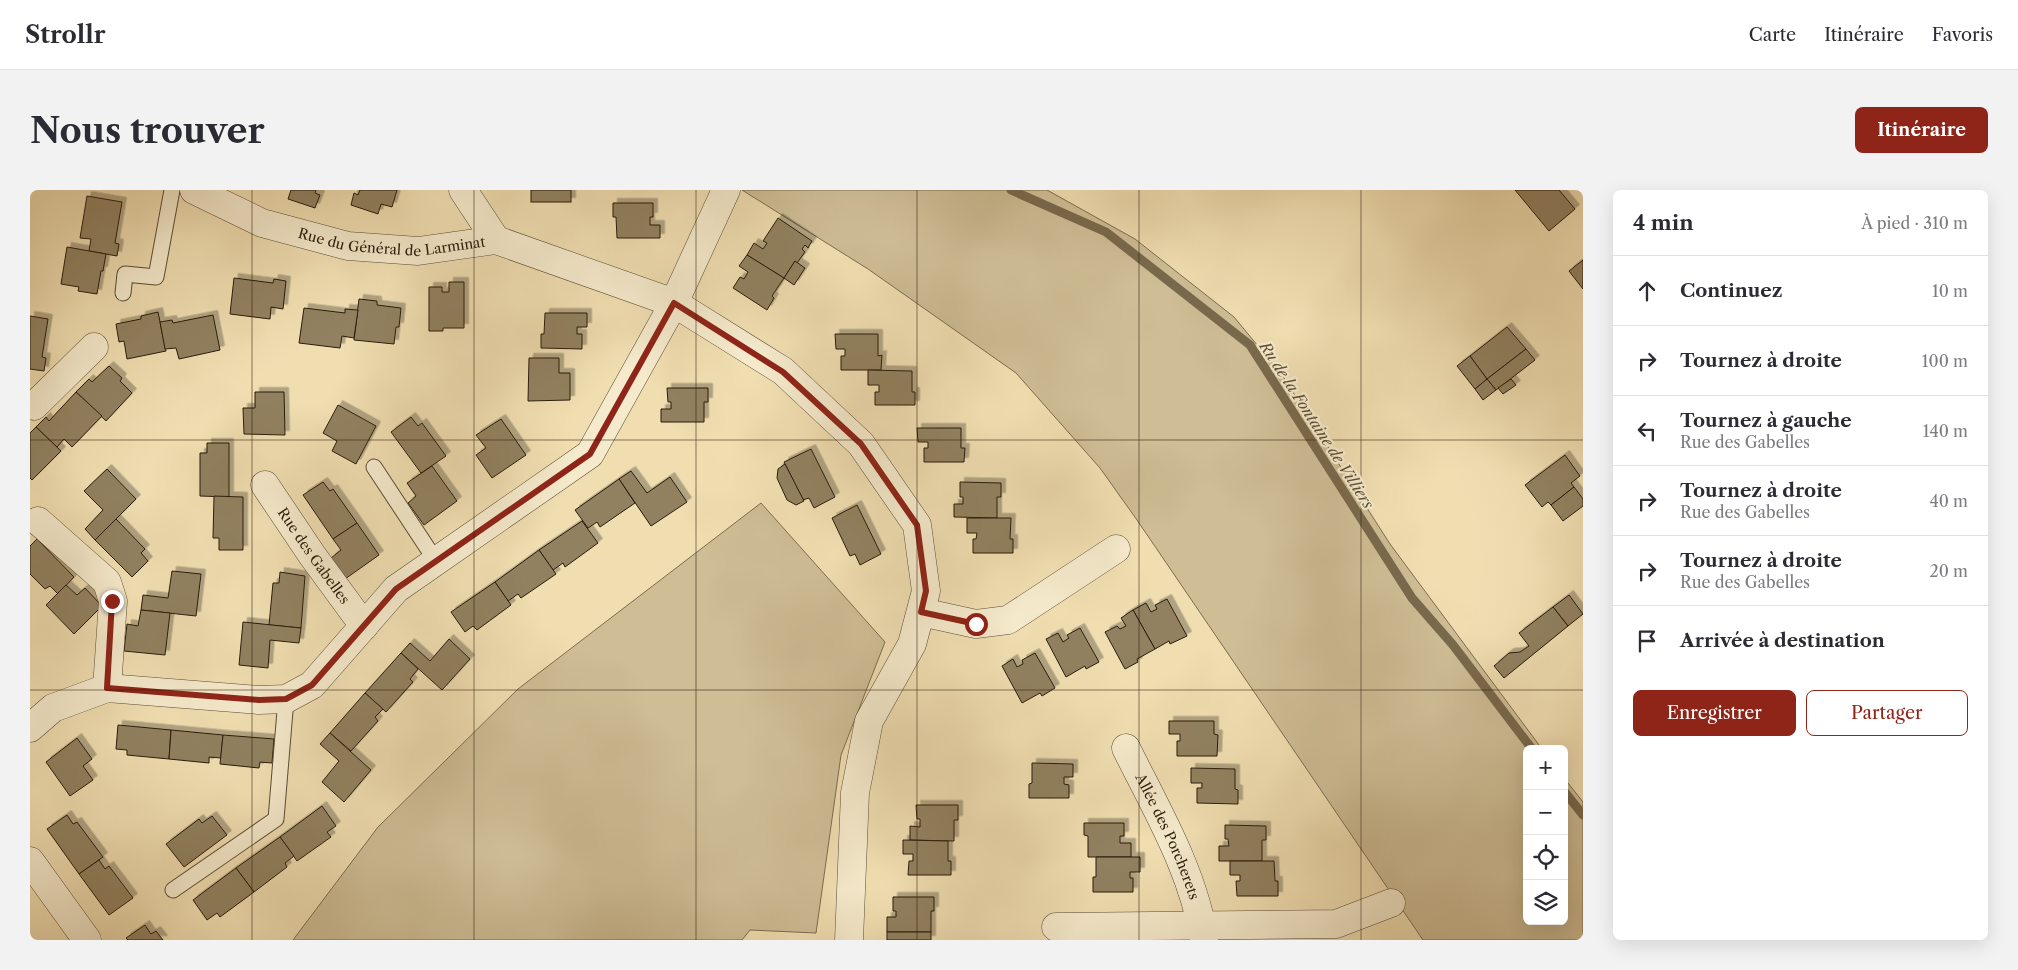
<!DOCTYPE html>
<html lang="fr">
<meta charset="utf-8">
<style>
:root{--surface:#fff;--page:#f2f2f3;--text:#2b2b33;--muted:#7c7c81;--line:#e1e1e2;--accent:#8f2418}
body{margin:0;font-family:"Libre Caslon Text",serif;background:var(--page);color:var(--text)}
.controls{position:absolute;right:15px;bottom:15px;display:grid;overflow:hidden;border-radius:8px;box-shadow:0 5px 20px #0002}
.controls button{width:45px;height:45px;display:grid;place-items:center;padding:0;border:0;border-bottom:1px solid var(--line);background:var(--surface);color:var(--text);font:25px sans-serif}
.stop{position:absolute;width:15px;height:15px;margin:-11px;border:4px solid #8f2418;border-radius:50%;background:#fff}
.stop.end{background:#8f2418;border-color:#fff;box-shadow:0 1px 5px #0008}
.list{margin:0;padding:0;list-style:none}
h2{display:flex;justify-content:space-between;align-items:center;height:65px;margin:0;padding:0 20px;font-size:21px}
h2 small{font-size:16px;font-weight:400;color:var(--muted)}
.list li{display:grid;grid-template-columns:32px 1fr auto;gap:15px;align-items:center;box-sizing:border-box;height:70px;padding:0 20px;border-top:1px solid var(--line)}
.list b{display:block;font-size:19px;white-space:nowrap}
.list p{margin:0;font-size:16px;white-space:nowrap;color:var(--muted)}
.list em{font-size:16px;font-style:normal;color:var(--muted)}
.actions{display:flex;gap:10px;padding:15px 20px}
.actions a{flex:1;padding:11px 0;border:1px solid var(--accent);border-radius:8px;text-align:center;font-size:18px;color:var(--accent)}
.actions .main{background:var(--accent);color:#fff}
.icon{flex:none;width:28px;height:28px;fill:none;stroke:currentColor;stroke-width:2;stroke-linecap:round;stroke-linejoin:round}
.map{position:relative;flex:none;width:1553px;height:750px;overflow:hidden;border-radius:8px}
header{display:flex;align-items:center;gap:30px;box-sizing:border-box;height:70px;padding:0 25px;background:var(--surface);border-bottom:1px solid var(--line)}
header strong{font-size:24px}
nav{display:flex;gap:28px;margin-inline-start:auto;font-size:18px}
.intro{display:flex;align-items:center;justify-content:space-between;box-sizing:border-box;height:120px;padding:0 30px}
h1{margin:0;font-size:35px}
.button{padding:12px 22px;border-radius:8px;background:var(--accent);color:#fff;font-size:18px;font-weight:700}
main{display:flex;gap:30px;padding:0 30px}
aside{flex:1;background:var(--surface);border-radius:8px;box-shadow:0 5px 20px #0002}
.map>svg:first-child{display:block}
</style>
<header>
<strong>Strollr</strong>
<nav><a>Carte</a><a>Itinéraire</a><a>Favoris</a></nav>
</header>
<div class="intro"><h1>Nous trouver</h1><a class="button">Itinéraire</a></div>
<main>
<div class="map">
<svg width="1553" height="750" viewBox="0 0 1553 750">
<defs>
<filter id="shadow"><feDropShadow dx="4.5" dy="-4.5" stdDeviation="0" flood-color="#0004"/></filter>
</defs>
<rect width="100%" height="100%" fill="#f0deb1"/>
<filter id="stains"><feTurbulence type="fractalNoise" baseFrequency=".004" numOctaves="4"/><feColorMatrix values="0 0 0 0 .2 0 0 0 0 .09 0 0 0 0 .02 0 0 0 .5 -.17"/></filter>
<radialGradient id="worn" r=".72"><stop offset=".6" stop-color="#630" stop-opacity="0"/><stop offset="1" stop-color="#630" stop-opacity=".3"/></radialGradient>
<g fill="#cebd95" stroke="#7c6c50">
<path d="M 712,0 L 1017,0 L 1105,49 L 1204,127 L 1252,185 L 1360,354 L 1512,559 L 1497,559 L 1497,731 L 1534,731 L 1534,588 L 1553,612 L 1553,750 L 1393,750 L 1107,330 L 1070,278 L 986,183 L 838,79 Z"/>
<path d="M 731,313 L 855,452 L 811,565 L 786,743 L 720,740 L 712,750 L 263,750 L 348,637 L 488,499 Z"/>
</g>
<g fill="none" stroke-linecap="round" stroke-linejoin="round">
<g stroke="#79694c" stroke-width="9">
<path d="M 981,0 L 1076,42 L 1220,155 L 1382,408 L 1423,455 L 1502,559"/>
<path d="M 1534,601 L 1553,625"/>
</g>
</g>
<g fill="#918161" stroke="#2a1c0a" filter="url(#shadow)">
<path d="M 261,0 L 286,0 L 285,3 L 290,5 L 285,18 L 258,9 Z"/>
<path d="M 330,0 L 367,0 L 362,17 L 351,14 L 348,24 L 321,15 L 324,3 L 328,5 Z"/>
<rect x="501" y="0" width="40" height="12"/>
<path d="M 1485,0 L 1529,0 L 1545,19 L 1519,41 Z"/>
<path d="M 57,6 L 92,12 L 85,53 L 89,54 L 87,66 L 59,61 L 61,49 L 50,48 Z"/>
<path d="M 583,13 L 623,13 L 623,27 L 620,27 L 620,35 L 630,35 L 630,48 L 587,48 L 586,27 L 583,27 Z"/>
<path d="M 748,28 L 782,51 L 778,58 L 775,55 L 772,59 L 775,62 L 767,73 L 765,71 L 754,88 L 717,65 L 724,53 L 733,59 L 737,53 L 733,51 Z"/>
<path d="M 37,57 L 76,64 L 73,81 L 71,81 L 67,104 L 48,101 L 49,97 L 31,94 Z"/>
<path d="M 717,65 L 754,88 L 742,106 L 744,108 L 737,120 L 703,98 L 710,87 L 714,89 L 718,82 L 709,76 Z"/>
<path d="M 1553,70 L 1553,99 L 1539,81 Z"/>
<path d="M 765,71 L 775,78 L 764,95 L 754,88 Z"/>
<path d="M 204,88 L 243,93 L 244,89 L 256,91 L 253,119 L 241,117 L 240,129 L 200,124 Z"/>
<path d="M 419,92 L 434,92 L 434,138 L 413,138 L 413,141 L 399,141 L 399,97 L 412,97 L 412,102 L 419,102 Z"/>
<path d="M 329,109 L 347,111 L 347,115 L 371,118 L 369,137 L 366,137 L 364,154 L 324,150 Z"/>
<path d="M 274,118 L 315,123 L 315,119 L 328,120 L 324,148 L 312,146 L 310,158 L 269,153 Z"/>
<path d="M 128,122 L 136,161 L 97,169 L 94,151 L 89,152 L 86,134 L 111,129 L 111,126 Z"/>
<path d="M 515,123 L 557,123 L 557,137 L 547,137 L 547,144 L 552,144 L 552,159 L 511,158 L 511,144 L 514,144 Z"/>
<path d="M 183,125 L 190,160 L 149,169 L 146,158 L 135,159 L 130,132 L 142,130 L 143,133 Z"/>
<path d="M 0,126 L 18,129 L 12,167 L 16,168 L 14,181 L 0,179 Z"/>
<path d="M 1477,137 L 1496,159 L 1457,189 L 1440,166 Z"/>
<path d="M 805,144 L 848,144 L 848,166 L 852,165 L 851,180 L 811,180 L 811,166 L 815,166 L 815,159 L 806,159 Z"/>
<path d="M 1496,159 L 1505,170 L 1466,200 L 1457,189 Z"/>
<path d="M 1440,166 L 1457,189 L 1445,199 L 1427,176 Z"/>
<path d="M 499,168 L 529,168 L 529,183 L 540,183 L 540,210 L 498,211 Z"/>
<path d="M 79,176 L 92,188 L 90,191 L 102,203 L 76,231 L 46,202 L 59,189 L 62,192 Z"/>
<path d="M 838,180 L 882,181 L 882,202 L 885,202 L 885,215 L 845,215 L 845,202 L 849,202 L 849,195 L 838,195 Z"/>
<path d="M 1457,189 L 1466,200 L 1453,210 L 1445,199 Z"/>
<path d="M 1481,189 L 1486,195 L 1473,204 L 1468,198 Z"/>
<path d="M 637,198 L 678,198 L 678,212 L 674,212 L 674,232 L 631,232 L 631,219 L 641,219 L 641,212 L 638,212 Z"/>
<path d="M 46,202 L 72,226 L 42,257 L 34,249 L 27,257 L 6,237 L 16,227 L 19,231 Z"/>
<path d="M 225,202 L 254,202 L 255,245 L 214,244 L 213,218 L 225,218 Z"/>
<path d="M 308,215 L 346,236 L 326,274 L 302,261 L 307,251 L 293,243 Z"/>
<path d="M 381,227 L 388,236 L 392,233 L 416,266 L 391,283 L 361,242 Z"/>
<path d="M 471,229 L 496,265 L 462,288 L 446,265 L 456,258 L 446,245 Z"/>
<path d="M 6,237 L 31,261 L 2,290 L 0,288 L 0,243 Z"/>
<path d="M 887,238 L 931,238 L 931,258 L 935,258 L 934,272 L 894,272 L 894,258 L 898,258 L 898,252 L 888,252 Z"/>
<path d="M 177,253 L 199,253 L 199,307 L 170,306 L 170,263 L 177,263 Z"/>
<path d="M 781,259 L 805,307 L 784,318 L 779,308 L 773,310 L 754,272 Z"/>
<path d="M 1535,265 L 1550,286 L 1541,293 L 1544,297 L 1521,315 L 1518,312 L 1512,317 L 1495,295 Z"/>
<path d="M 755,274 L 774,311 L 766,315 L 757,310 L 747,288 L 748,279 Z"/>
<path d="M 402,276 L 427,311 L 394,335 L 378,313 L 386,306 L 377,293 Z"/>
<path d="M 77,279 L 106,309 L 65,350 L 55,339 L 73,320 L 54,301 Z"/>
<path d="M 601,281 L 617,303 L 640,287 L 657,312 L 621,336 L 589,289 Z"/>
<path d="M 589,289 L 605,313 L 570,337 L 567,332 L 558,338 L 545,320 Z"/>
<path d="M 293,292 L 300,301 L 303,299 L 327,333 L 303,349 L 273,305 Z"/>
<path d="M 930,292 L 971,293 L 971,307 L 967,307 L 967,328 L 924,327 L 924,314 L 933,314 L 933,307 L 930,307 Z"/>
<path d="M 1544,297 L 1553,309 L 1553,316 L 1533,331 L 1521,315 Z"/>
<path d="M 184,306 L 213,307 L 213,360 L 189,360 L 189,348 L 183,348 Z"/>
<path d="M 827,315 L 851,364 L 830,375 L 825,364 L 820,366 L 802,328 Z"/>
<path d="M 937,328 L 981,328 L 980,349 L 983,349 L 983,363 L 943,363 L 943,349 L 946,349 L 947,343 L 937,343 Z"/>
<path d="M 86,329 L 115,359 L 111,363 L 118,371 L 102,387 L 65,350 Z"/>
<path d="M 552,331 L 568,353 L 535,377 L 533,373 L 523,380 L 509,360 Z"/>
<path d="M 327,333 L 349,365 L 315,389 L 301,368 L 311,360 L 303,349 Z"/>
<path d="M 7,349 L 44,387 L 28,404 L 20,396 L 15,399 L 0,384 L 0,356 Z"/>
<path d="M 509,360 L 526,384 L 491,408 L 488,404 L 478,411 L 465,392 Z"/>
<path d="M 142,381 L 171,384 L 166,426 L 111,420 L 113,405 L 138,408 Z"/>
<path d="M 250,382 L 275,386 L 271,438 L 239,435 L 243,393 L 249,393 Z"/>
<path d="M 465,392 L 481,415 L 447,440 L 443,436 L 435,442 L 421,422 Z"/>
<path d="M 36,395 L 47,405 L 55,398 L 72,416 L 44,444 L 16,415 Z"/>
<path d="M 1539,405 L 1553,424 L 1538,436 L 1523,417 Z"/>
<path d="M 1137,409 L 1157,446 L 1140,454 L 1139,451 L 1125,459 L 1103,420 L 1116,413 L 1121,422 L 1127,419 L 1125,415 Z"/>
<path d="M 1523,417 L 1538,436 L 1474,488 L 1464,476 L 1479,463 L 1490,462 L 1499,456 L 1489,443 Z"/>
<path d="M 111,420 L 140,423 L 135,465 L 94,461 L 97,434 L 108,436 Z"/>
<path d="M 1103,420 L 1125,459 L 1107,469 L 1108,472 L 1095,479 L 1075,442 L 1087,436 L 1090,439 L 1096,436 L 1091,428 Z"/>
<path d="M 213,432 L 271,438 L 269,453 L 240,450 L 238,478 L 209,475 Z"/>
<path d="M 1050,438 L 1069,472 L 1056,479 L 1055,476 L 1036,487 L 1016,449 L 1028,443 L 1033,452 L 1039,448 L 1037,445 Z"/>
<path d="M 419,449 L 440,469 L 412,500 L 371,463 L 380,453 L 400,471 Z"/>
<path d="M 371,463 L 388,479 L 380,489 L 383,492 L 356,522 L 335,503 Z"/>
<path d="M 1005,463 L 1025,498 L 1012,506 L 1010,503 L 992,513 L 972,476 L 983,469 L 987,477 L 993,474 L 992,470 Z"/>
<path d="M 335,503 L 353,519 L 345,527 L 348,531 L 321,561 L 300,543 Z"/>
<path d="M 1139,531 L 1184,531 L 1184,544 L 1188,545 L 1187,566 L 1147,566 L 1147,551 L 1150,551 L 1150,544 L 1139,544 Z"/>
<path d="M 88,535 L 141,540 L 139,569 L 97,565 L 97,560 L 86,559 Z"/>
<path d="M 141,540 L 193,545 L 191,568 L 179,567 L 179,573 L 139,569 Z"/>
<path d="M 300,543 L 341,580 L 314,612 L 292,592 L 309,571 L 290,554 Z"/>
<path d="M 193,545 L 244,549 L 242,573 L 230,572 L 229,578 L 190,574 Z"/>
<path d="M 47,548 L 62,569 L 53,576 L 63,590 L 40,606 L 16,572 Z"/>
<path d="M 1002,573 L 1043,574 L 1043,587 L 1034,587 L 1034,594 L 1039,595 L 1039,608 L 999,608 L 999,594 L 1002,593 Z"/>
<path d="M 1161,578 L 1205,579 L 1205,599 L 1208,600 L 1208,614 L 1167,613 L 1167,598 L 1172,598 L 1172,593 L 1161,593 Z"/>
<path d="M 886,615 L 928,615 L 928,630 L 924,630 L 924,651 L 880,650 L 880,636 L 890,637 L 890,629 L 887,629 Z"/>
<path d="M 292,616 L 306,636 L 297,642 L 301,647 L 267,671 L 250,647 Z"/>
<path d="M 37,625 L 43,634 L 47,632 L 73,667 L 49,684 L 17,639 Z"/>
<path d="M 182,626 L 197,645 L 154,677 L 136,654 L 169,629 L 172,633 Z"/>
<path d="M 1054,633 L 1094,633 L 1094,646 L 1090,646 L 1090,653 L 1101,653 L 1101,667 L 1058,667 L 1058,646 L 1054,645 Z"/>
<path d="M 1195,635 L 1236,636 L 1236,650 L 1232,650 L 1232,671 L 1189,671 L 1189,656 L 1199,656 L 1198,649 L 1195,649 Z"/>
<path d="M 250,647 L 264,666 L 255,673 L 257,677 L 224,702 L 206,678 Z"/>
<path d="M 873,650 L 918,651 L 918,671 L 921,671 L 921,685 L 878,685 L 879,671 L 883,671 L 883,664 L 873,664 Z"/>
<path d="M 1066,667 L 1110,667 L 1110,682 L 1100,682 L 1100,688 L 1103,688 L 1103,702 L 1063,702 L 1063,687 L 1066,687 Z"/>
<path d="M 69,670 L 75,679 L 79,676 L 103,708 L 79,725 L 49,684 Z"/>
<path d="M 1200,671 L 1244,671 L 1245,691 L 1248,691 L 1248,706 L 1207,706 L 1206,691 L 1210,691 L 1210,685 L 1200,685 Z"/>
<path d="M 206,678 L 224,702 L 190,727 L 187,723 L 177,730 L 163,710 Z"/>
<path d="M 863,707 L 904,707 L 904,721 L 901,721 L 901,742 L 857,742 L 857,727 L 866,727 L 866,721 L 863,721 Z"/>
<path d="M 115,735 L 121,744 L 126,741 L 133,750 L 98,750 L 96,748 Z"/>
<rect x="857" y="742" width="44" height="8"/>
</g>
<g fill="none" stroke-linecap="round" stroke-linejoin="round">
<defs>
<g id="service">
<path d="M 93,103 L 95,84 L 126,87 L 142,0"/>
<path d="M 344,277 L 406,371"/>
<path d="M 143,700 L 246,629 L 256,509"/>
</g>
<g id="minor">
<path id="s1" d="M 164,0 L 232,33 L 318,56 L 388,61 L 466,50 L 644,113 L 753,181 L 831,254 L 887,335 L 896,401 L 882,454 L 839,531 L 825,603 L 819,750"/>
<path d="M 433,0 L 466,50"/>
<path d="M 0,215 L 4,216 L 64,157"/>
<path id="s2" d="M 235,295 L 282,365 L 334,436"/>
<path d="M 8,331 L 77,392 L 83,411 L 77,498"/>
<path d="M 891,422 L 946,434 L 978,430 L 1086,359"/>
<path d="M 0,538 L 23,518 L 77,498 L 229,510 L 256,509 L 282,495 L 366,399 L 560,264 L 644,113 L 696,0"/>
<path id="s3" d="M 1096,558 C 1126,619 1164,682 1174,750"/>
<path d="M 0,671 L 57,750"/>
<path d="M 1026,737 L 1306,734 L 1361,713"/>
</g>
</defs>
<use href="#service" stroke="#5c4c34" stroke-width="17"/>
<use href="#minor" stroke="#5c4c34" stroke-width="29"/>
<use href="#service" stroke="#f5eacc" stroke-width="15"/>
<use href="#minor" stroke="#f5eacc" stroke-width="28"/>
</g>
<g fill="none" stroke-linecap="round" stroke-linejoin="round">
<path stroke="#8f2418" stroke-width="6" d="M 82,411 L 77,498 L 229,510 L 256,509 L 282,495 L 366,399 L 560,264 L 644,113 L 753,182 L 831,254 L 887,335 L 896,401 L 891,422 L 946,434"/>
</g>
<path fill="none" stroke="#2a1c0a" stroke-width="1" stroke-opacity="0.55" d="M 222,0 L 222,750M 444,0 L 444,750M 666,0 L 666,750M 887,0 L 887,750M 1109,0 L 1109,750M 1331,0 L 1331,750M 0,250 L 1553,250M 0,500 L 1553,500"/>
<g text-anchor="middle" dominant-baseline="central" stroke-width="4.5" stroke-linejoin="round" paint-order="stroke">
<g font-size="14" fill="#2a1c0a" stroke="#f5eacc">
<text stroke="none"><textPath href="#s1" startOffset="208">Rue du Général de Larminat</textPath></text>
<text stroke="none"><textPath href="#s2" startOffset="86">Rue des Gabelles</textPath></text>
<text stroke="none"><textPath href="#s3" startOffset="98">Allée des Porcherets</textPath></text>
</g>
<g font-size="15" font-style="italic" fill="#5e4f36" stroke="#f5eacc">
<text transform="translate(1287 235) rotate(57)">Ru de la Fontaine de Villiers</text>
</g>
</g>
<rect width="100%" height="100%" filter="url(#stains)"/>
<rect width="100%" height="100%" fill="url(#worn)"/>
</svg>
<div class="controls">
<button>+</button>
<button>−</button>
<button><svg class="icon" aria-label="locate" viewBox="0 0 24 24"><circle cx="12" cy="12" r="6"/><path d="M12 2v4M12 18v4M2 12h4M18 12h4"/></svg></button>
<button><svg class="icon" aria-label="layers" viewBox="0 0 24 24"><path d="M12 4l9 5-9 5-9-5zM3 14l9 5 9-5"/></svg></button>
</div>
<div class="stop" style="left:946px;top:434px"></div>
<div class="stop end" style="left:82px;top:411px"></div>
</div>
<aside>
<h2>4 min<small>À pied · 310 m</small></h2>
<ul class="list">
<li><svg class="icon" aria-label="ahead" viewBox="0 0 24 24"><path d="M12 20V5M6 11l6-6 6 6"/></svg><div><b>Continuez</b></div><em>10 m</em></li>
<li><svg class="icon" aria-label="right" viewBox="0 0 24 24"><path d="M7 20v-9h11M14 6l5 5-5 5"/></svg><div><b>Tournez à droite</b></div><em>100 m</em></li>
<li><svg class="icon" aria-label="left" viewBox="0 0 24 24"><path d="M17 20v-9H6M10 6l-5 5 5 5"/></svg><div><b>Tournez à gauche</b><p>Rue des Gabelles</p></div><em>140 m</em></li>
<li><svg class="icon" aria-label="right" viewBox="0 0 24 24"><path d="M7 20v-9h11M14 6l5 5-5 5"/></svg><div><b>Tournez à droite</b><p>Rue des Gabelles</p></div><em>40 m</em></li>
<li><svg class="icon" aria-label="right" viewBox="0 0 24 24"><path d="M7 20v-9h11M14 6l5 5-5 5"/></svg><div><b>Tournez à droite</b><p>Rue des Gabelles</p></div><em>20 m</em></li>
<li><svg class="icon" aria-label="arrive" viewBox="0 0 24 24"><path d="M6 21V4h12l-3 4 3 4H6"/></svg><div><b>Arrivée à destination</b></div></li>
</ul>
<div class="actions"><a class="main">Enregistrer</a><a>Partager</a></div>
</aside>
</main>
